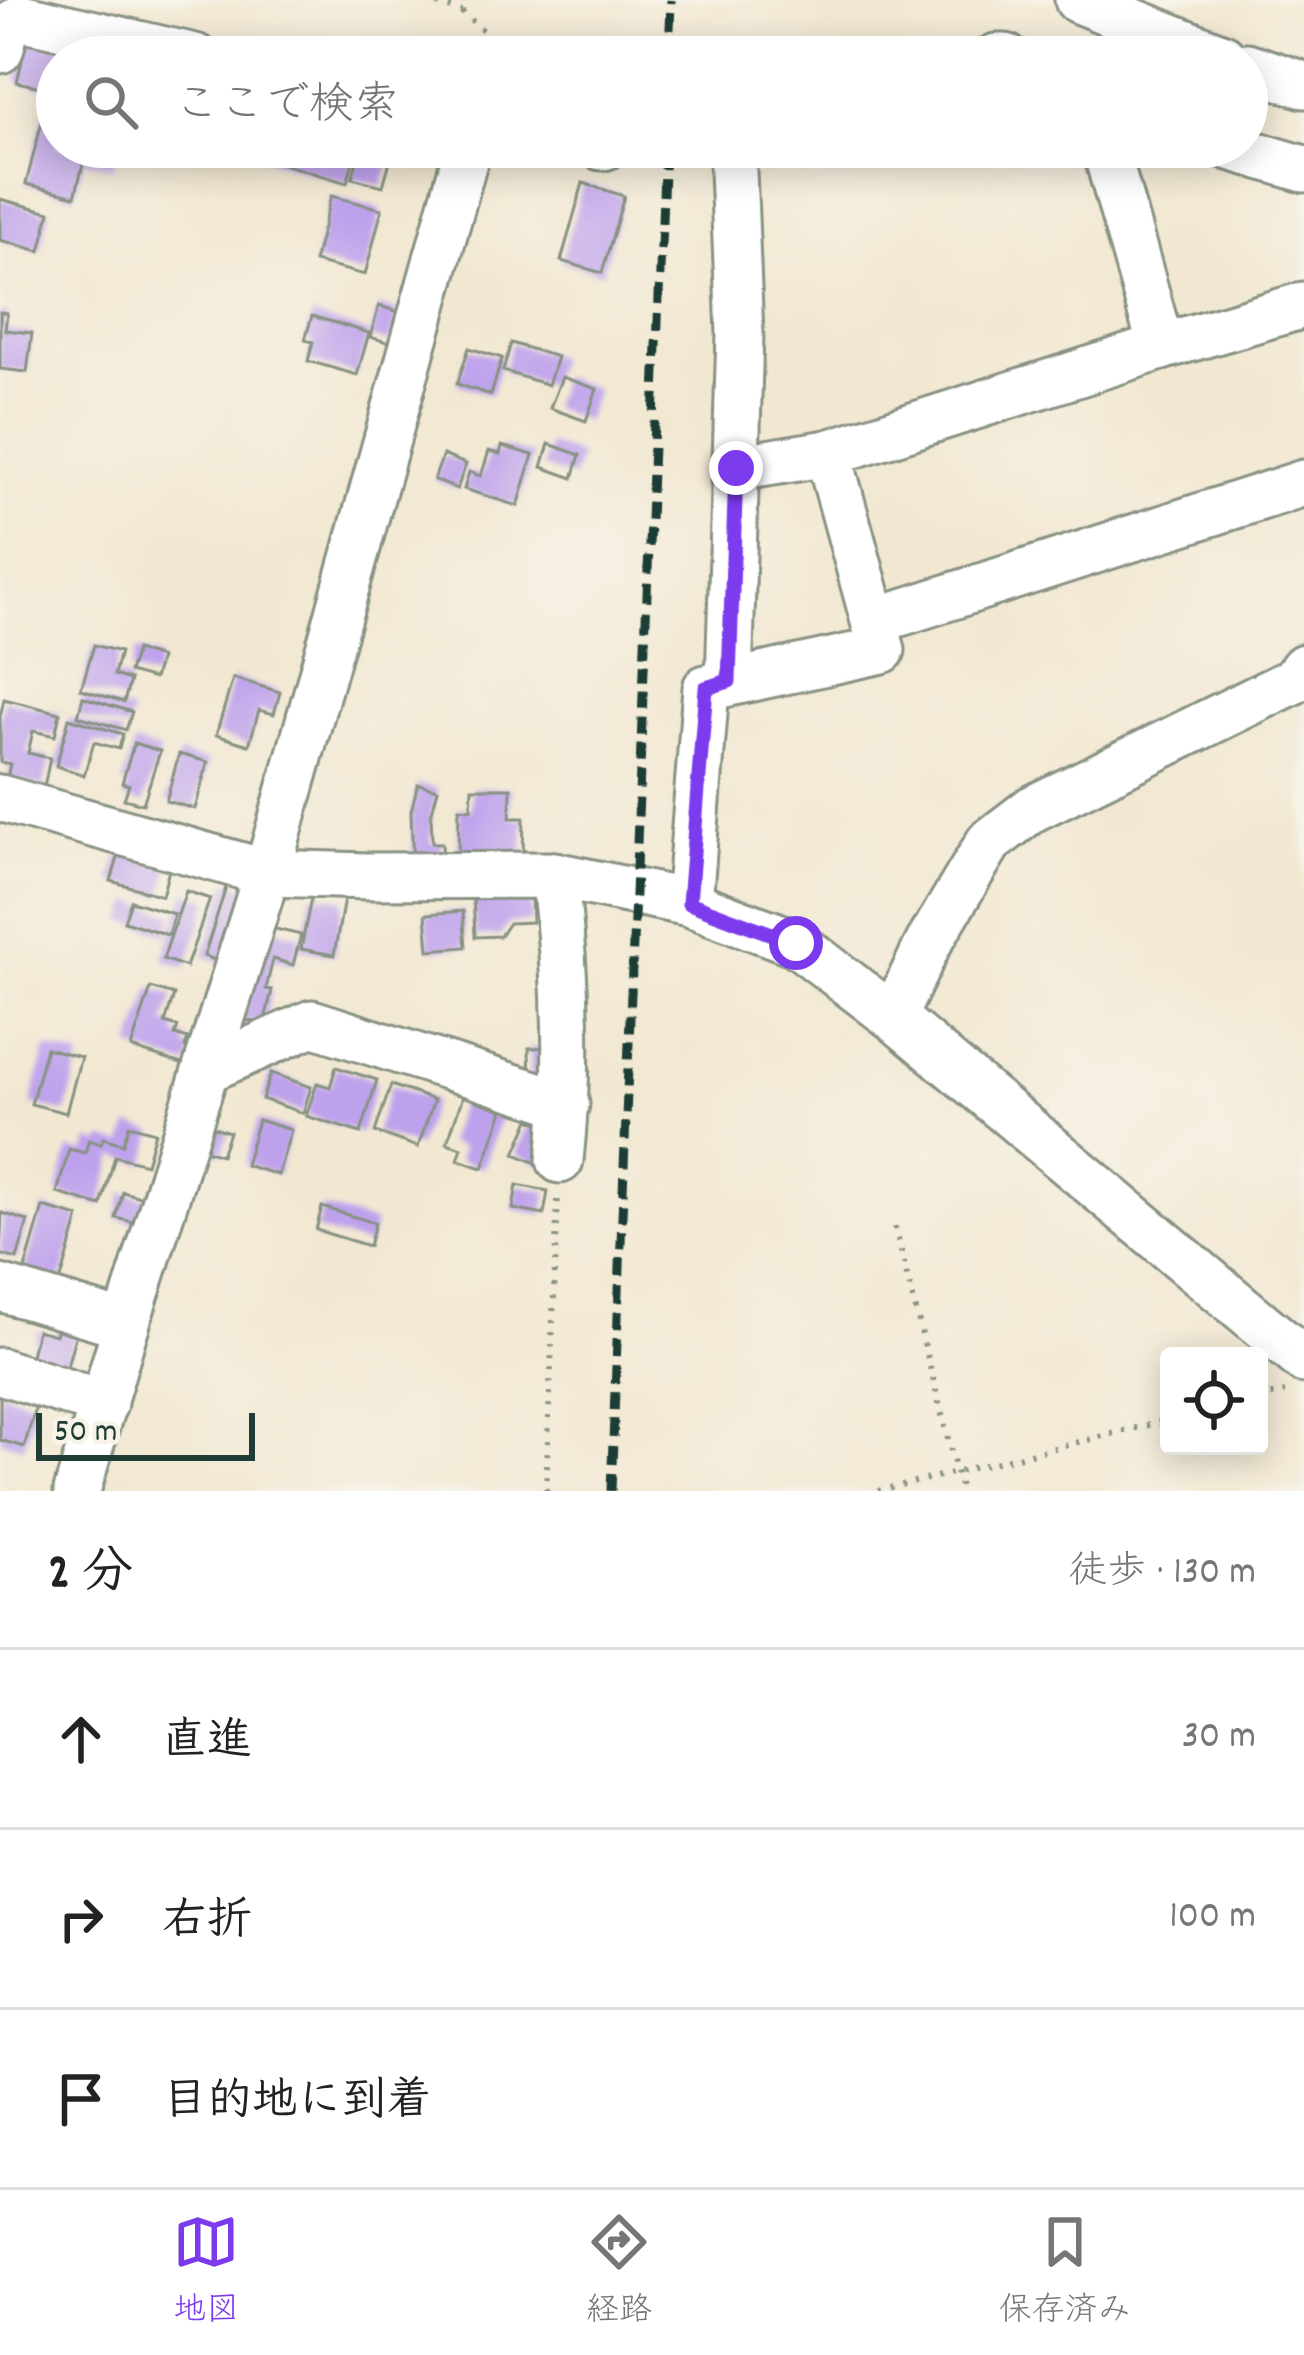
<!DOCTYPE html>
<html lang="ja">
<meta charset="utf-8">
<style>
:root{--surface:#fff;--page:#f6f6f6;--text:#222;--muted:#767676;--line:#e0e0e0;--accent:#7c3aed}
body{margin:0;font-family:Dekko,"Klee One",sans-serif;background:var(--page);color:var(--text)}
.controls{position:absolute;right:36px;bottom:36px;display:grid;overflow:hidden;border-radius:12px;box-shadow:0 6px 30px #0003}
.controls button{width:108px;height:108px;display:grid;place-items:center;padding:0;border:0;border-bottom:3px solid var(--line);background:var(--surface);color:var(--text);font:60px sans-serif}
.scale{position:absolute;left:36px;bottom:30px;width:219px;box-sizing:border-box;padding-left:12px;border:6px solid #1f3d34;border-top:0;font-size:33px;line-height:42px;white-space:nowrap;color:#1f3d34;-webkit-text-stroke:9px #f7f3e8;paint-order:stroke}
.stop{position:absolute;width:36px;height:36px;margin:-27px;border:9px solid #7c3aed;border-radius:50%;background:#fff}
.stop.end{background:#7c3aed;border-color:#fff;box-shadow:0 3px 12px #0008}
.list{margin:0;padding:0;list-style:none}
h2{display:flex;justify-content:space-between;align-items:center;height:156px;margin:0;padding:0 48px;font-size:51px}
h2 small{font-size:39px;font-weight:400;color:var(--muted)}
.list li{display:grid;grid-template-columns:78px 1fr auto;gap:36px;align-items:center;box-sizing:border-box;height:180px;padding:0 48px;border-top:3px solid var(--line)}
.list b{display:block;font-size:45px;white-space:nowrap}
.list em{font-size:39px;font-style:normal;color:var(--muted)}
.icon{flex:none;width:66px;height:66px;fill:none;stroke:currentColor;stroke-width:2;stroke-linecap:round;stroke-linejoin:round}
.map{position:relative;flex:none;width:1304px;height:1491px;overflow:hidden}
.search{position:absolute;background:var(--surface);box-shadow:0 6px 30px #0003;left:36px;right:36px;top:36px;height:132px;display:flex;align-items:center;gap:30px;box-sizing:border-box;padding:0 42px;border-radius:66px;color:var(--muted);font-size:45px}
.sheet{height:696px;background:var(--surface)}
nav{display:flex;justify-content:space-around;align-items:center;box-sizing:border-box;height:168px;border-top:3px solid var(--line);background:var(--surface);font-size:33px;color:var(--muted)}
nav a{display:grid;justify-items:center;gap:6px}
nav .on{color:var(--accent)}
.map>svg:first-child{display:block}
</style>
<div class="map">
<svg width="1304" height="1491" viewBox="0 0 1304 1491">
<rect width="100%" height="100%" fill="#f7f3e8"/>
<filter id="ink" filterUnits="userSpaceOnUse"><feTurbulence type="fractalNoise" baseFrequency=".00833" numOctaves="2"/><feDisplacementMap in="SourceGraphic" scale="24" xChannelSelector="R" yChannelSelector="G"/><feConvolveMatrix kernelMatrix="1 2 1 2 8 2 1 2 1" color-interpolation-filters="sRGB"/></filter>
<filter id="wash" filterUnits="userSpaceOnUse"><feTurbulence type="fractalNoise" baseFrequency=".004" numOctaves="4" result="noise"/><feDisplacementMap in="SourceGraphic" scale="48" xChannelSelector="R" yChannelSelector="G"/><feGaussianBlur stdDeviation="2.7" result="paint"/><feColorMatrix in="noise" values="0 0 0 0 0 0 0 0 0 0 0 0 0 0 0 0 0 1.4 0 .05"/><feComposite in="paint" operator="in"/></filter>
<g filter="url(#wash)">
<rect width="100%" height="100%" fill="#f2e8d2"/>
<g id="blocks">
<g fill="#bea1ec">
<path d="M 27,39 L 77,51 L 75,57 L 57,57 L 57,65 L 51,64 L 45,88 L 17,82 Z"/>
<path d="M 45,109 L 57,112 L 57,147 L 119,147 L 113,168 L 84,161 L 75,196 L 26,184 Z"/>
<path d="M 247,147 L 357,147 L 347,183 L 245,153 Z"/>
<path d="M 360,152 L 390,161 L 383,186 L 352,178 Z"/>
<path d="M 583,183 L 624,196 L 602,273 L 561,261 Z"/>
<path d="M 331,196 L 382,209 L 365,275 L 314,262 Z"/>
<path d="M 0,199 L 50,212 L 40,251 L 0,240 Z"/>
<path d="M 379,306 L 399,312 L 390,343 L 370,337 Z"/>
<path d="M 0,312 L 7,313 L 5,330 L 32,333 L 27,372 L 0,369 Z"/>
<path d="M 312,316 L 369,333 L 357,375 L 308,361 L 313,342 L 305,340 Z"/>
<path d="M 511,343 L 557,357 L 548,385 L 503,371 Z"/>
<path d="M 469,348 L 502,358 L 491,395 L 457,384 Z"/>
<path d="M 562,377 L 597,389 L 586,421 L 550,408 Z"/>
<path d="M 549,444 L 580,455 L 573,478 L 542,467 Z"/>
<path d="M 502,446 L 533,455 L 518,506 L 464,489 L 469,472 L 481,476 L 489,451 L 500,454 Z"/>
<path d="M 443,455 L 466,464 L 457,489 L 434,480 Z"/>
<path d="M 94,645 L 120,652 L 114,675 L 130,680 L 124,702 L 81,689 Z"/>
<path d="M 136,650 L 160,658 L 154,679 L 129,672 Z"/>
<path d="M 233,678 L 280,692 L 274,714 L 259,710 L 249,745 L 216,735 Z"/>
<path d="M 83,697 L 132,712 L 126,730 L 78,716 Z"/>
<path d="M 4,699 L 60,713 L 55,736 L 33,731 L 28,753 L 50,758 L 44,787 L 7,778 L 10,764 L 0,762 L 0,717 Z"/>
<path d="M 69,718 L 123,734 L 119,749 L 94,742 L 84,775 L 56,766 Z"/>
<path d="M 134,743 L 160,751 L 143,804 L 124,799 L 129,785 L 122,783 Z"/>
<path d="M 179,754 L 208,762 L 195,809 L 166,801 Z"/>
<path d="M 418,784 L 438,789 L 431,815 L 432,843 L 442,843 L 443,865 L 413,866 L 411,811 Z"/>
<path d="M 472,788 L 511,788 L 510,818 L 524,818 L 523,855 L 458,854 L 459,808 L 471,809 Z"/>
<path d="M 120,851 L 170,866 L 162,896 L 111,881 Z"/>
<path d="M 228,881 L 256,890 L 223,963 L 204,956 Z"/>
<path d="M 186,891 L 210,899 L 186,967 L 163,959 Z"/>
<path d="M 312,893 L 344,899 L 334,955 L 301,949 Z"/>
<path d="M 531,894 L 532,922 L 509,923 L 500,936 L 475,937 L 473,895 Z"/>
<path d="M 131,901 L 174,914 L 168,935 L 124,921 Z"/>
<path d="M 463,911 L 466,947 L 429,950 L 426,914 Z"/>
<path d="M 255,924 L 301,935 L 293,965 L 273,959 L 266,989 L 272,990 L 264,1024 L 246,1020 L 243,1032 L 225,1028 Z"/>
<path d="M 151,988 L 174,995 L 165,1023 L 178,1027 L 175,1035 L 188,1039 L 185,1047 L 193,1050 L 188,1066 L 131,1048 Z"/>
<path d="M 560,1047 L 560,1084 L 530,1086 L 529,1048 Z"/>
<path d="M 46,1048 L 81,1057 L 66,1113 L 31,1104 Z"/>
<path d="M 336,1067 L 377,1080 L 361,1133 L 306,1116 L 317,1083 L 330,1087 Z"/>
<path d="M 271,1073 L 311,1087 L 303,1113 L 262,1099 Z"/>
<path d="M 391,1085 L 434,1100 L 418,1147 L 375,1132 Z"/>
<path d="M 463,1096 L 503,1110 L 483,1168 L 458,1160 L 462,1148 L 447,1143 Z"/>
<path d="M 530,1119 L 554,1129 L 539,1164 L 515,1154 Z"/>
<path d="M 258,1120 L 291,1130 L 278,1175 L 245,1165 Z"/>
<path d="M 129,1125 L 155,1132 L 146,1164 L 115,1156 L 101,1206 L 57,1193 L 69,1149 L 85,1153 L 89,1140 L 101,1144 L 103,1138 L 123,1144 Z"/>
<path d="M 208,1125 L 229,1132 L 221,1155 L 199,1148 Z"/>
<path d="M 517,1185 L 548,1191 L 544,1215 L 513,1209 Z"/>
<path d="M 123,1192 L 151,1200 L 145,1225 L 116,1218 Z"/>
<path d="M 43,1207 L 79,1217 L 59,1286 L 23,1276 Z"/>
<path d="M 322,1207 L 375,1223 L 369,1246 L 316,1230 Z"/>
<path d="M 2,1213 L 28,1221 L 17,1259 L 0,1254 Z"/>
<path d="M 58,1325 L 77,1330 L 66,1370 L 30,1360 L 37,1330 L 55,1335 Z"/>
<path d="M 0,1391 L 37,1403 L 24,1447 L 0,1440 Z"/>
</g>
</g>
</g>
<g filter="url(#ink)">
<use href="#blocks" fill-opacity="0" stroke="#889283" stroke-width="3"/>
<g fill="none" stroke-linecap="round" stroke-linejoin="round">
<defs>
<g id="minor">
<path d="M 1078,0 L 1223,57"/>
<path d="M 0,50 L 6,29 L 21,17 L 195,57"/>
<path d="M 996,57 L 1006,57"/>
<path d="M 1247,66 L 1304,85"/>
<path d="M 601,147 L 604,147"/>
<path d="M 1105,147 L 1161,347"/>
<path d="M 1230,147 L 1304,169"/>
<path d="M 736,468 L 828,453 L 1161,347 L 1304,305"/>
<path d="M 875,621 L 1304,483"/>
<path d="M 729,681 L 740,334 L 732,147"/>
<path d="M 0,798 L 267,873 L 369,876 L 554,875 L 689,903 L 796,943 L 893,1017 L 1304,1360"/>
<path d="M 554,875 C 566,969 570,1067 560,1160"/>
<path d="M 689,903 L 706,688 L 882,650 L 828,453"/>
<path d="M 893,1017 L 928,944 L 989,842 L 1032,809 L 1293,681 L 1304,667"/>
<path d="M 206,1070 L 312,1023 L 566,1104"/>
<path d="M 0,1288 L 126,1325"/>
<path d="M 0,1371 L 104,1404"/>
<path d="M 77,1491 L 126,1325 L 267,873 L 468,147"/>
</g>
</defs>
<use href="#minor" stroke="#889283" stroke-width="51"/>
<g stroke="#889283" stroke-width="6" stroke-dasharray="3 9" stroke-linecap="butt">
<path d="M 426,0 L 462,12"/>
<path d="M 462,0 L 462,12 L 493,39 L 492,57"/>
<path d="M 895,1227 L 961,1491"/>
<path d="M 1259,1398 L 1285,1392"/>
<path d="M 546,1491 L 558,1195"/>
<path d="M 878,1491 L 1169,1420"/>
</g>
<use href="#minor" stroke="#fff" stroke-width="45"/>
<g stroke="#1f3d34" stroke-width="9" stroke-dasharray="18 9" stroke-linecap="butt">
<path d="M 669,57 L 671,0"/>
<path d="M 611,1491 L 665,147"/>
</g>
</g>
</g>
<g fill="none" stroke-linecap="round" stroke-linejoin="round" filter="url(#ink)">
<path stroke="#7c3aed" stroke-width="15" d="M 736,468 L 729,681 L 706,688 L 689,903 L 796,943"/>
</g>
</svg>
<div class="controls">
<button><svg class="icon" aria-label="locate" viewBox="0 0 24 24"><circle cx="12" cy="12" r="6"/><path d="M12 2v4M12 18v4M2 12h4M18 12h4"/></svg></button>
</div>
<div class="scale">50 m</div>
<div class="stop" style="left:796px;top:943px"></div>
<div class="stop end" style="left:736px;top:468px"></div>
<div class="search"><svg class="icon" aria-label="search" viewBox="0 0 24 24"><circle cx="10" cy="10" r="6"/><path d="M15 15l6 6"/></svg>ここで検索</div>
</div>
<section class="sheet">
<h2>2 分<small>徒歩 · 130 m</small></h2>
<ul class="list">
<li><svg class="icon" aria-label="ahead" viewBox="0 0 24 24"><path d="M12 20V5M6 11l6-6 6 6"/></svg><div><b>直進</b></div><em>30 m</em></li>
<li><svg class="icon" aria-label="right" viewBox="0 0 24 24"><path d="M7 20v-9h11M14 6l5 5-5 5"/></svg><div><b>右折</b></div><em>100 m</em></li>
<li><svg class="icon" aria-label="arrive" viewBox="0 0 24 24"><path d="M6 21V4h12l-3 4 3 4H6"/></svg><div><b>目的地に到着</b></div></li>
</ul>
</section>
<nav>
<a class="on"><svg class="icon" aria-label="map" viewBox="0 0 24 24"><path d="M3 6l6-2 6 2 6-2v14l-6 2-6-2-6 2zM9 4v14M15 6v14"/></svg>地図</a>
<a><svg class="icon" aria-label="directions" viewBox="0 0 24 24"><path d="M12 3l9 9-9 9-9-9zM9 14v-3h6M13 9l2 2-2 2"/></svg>経路</a>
<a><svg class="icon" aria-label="saved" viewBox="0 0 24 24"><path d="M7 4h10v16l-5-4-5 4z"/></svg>保存済み</a>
</nav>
